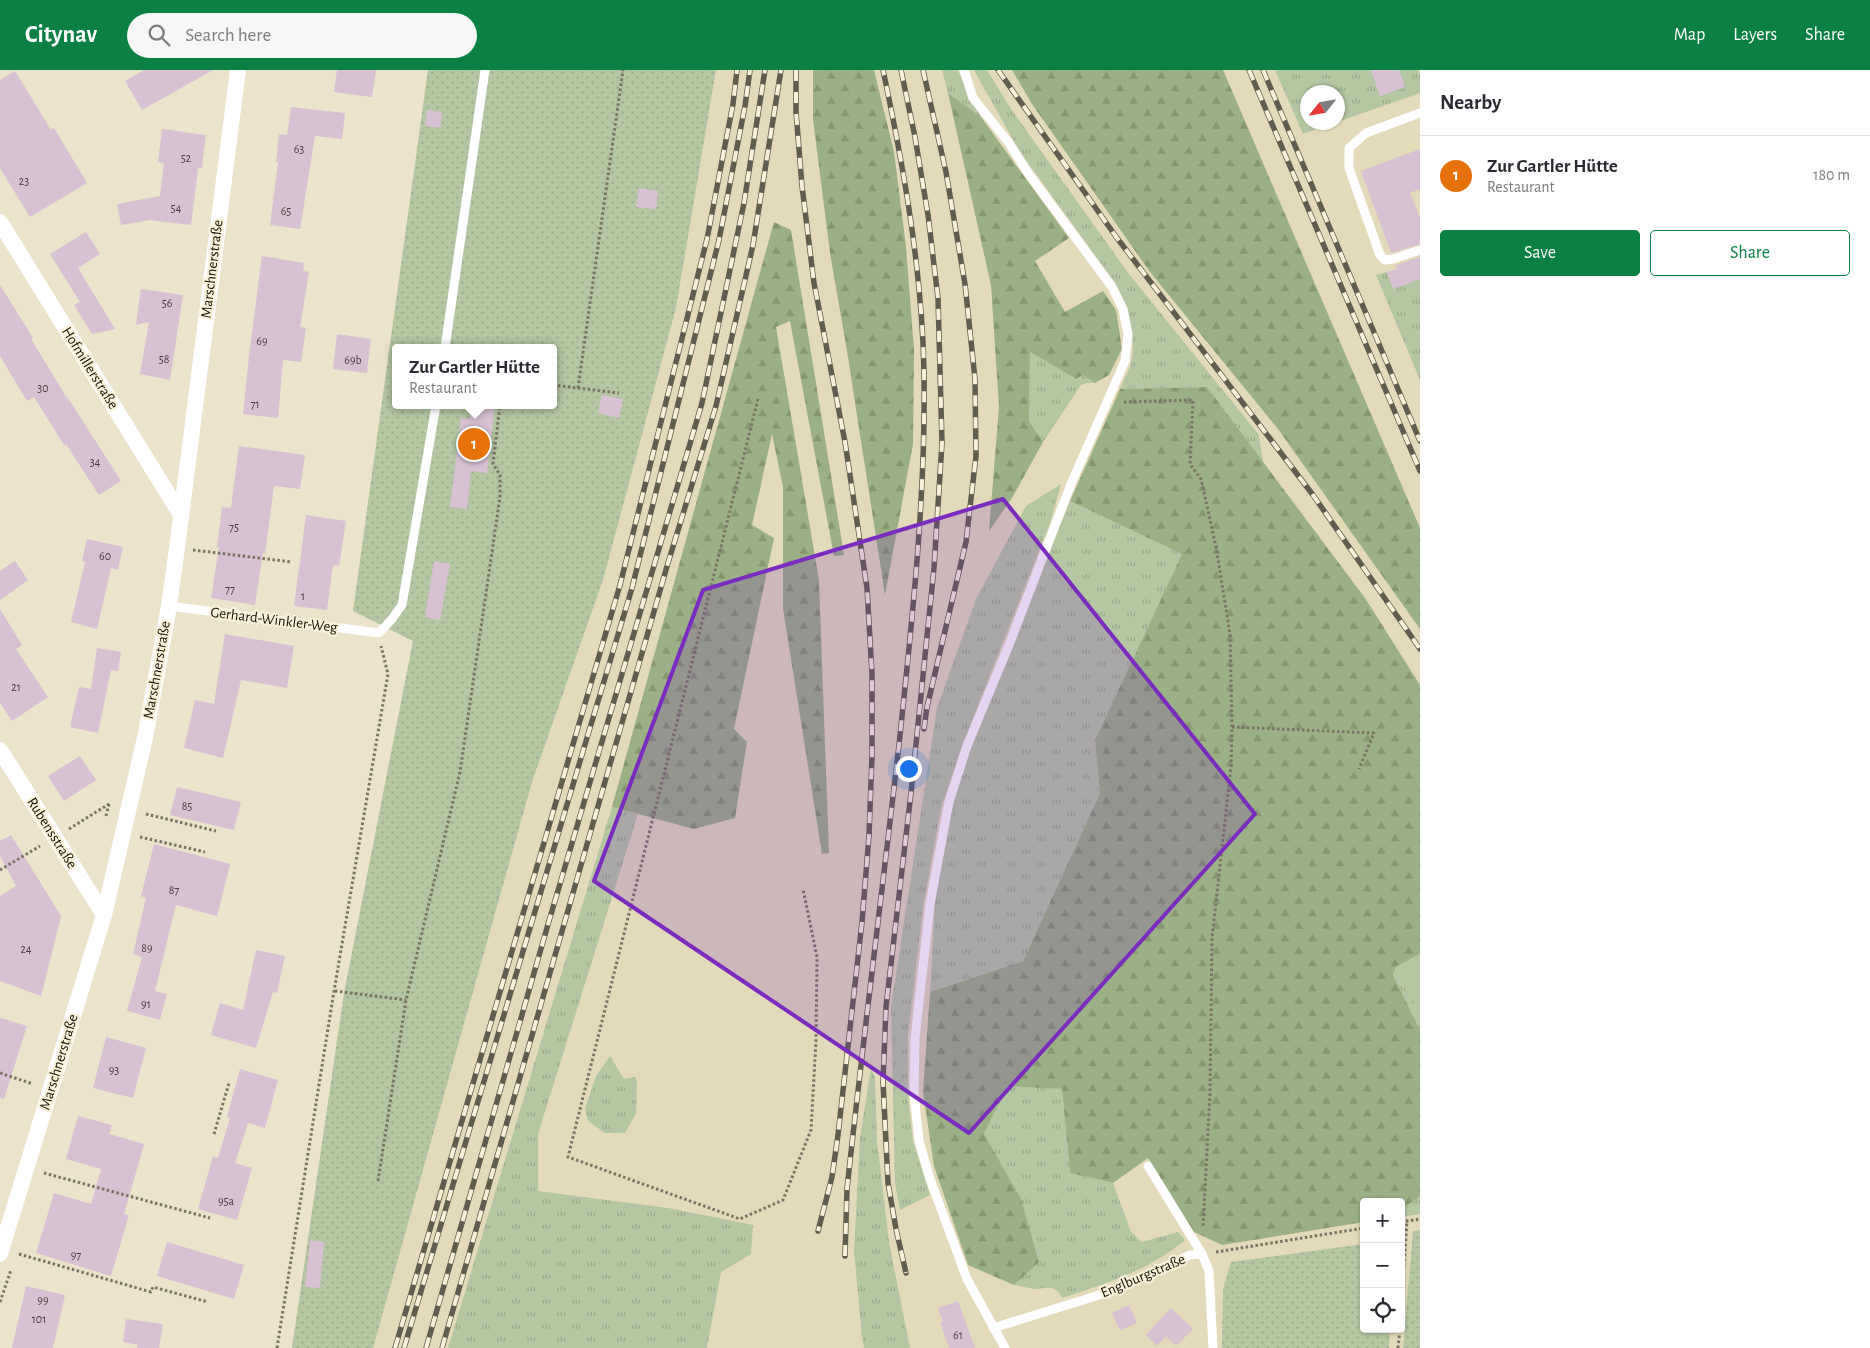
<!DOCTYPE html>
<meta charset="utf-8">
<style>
:root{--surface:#fff;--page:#f7f7f7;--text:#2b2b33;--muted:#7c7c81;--line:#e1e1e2;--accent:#0b8043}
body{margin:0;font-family:"Alegreya Sans",sans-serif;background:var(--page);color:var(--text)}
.controls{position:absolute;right:15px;bottom:15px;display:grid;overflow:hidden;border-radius:5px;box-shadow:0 1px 4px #0004}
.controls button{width:45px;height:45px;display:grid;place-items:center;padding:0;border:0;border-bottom:1px solid var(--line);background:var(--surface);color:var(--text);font:25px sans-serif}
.compass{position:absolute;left:1300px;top:15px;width:45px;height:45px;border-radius:50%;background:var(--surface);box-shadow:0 1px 4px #0004;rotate:239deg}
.you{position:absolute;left:908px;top:698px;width:18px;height:18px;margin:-12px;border:4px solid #fff;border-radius:50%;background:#1a73e8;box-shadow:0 0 0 8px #1a73e833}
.badge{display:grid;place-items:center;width:32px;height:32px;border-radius:50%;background:var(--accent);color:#fff;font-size:16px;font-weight:700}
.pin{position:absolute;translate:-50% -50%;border:2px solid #fff;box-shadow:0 1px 5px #0006}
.popup{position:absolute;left:392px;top:274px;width:165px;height:65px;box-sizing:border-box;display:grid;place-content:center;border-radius:5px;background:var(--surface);filter:drop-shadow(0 1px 4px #0005);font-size:16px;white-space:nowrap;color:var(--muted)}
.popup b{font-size:19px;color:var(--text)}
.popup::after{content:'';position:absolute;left:50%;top:100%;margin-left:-10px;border:10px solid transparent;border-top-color:var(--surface)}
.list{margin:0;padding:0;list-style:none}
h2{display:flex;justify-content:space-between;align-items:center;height:65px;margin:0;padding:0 20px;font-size:21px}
h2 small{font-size:16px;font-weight:400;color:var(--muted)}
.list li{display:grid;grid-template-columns:32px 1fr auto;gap:15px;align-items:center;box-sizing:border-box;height:80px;padding:0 20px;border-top:1px solid var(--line)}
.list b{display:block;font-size:19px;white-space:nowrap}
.list p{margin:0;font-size:16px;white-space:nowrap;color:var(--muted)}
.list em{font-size:16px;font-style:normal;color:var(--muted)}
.actions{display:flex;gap:10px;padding:15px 20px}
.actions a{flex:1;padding:11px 0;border:1px solid var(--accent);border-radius:5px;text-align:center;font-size:18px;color:var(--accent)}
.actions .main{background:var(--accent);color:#fff}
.icon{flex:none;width:28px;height:28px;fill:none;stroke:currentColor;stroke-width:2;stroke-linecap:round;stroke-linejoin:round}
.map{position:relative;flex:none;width:1420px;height:1278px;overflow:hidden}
header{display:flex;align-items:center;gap:30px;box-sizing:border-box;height:70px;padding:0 25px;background:var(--accent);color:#fff}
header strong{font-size:24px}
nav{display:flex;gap:28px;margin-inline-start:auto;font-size:18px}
.search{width:350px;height:45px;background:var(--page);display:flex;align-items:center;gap:12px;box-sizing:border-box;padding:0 18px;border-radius:28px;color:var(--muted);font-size:19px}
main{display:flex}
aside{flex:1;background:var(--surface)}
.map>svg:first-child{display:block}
</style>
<header>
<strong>Citynav</strong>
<div class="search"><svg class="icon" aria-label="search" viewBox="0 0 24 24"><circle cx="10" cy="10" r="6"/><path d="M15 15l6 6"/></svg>Search here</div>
<nav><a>Map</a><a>Layers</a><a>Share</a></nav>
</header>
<main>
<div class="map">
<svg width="1420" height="1278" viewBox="0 0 1420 1278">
<defs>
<pattern id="grass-tufts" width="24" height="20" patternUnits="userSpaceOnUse" patternTransform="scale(1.25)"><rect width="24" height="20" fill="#b4c6a2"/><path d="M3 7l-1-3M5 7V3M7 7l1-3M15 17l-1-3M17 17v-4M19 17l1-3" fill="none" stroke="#9aa98a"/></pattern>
<pattern id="forest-firs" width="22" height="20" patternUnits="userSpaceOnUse" patternTransform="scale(1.25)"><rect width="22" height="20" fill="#9bb085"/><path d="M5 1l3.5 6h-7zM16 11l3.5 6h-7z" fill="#859671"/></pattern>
<pattern id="park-dots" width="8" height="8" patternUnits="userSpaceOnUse" patternTransform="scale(1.25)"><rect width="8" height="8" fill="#b4c6a2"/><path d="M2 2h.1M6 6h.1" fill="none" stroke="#9aa98a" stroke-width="1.8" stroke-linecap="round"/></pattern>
</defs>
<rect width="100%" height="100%" fill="#ebe3ca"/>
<path fill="#e3dab9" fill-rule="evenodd" d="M 716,0 L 1420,0 L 1420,1160 L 1413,1161 L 1403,1278 L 373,1278 L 532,712 L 603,510 L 676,238 ZM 1308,22 L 1338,22 L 1338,52 L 1308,52 ZM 1364,1132 L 1401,1132 L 1401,1259 L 1364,1259 Z"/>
<g fill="url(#grass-tufts)" fill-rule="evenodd">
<path d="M 942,0 L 958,0 L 968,24 L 981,47 L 948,23 Z"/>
<path d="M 974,0 L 987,0 L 1011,39 L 1129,204 L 1259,365 L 1263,392 L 1207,317 L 1120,319 C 1123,311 1128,302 1131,294 C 1137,268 1127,237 1116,214 L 1020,82 Z"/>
<path d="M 1275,0 L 1418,0 L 1420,5 L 1420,23 L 1303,64 ZM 1308,22 L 1338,22 L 1338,52 L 1308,52 Z"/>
<path d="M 1387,202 L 1393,218 L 1420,209 L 1420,310 L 1376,205 Z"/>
<path d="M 1030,282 L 1076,309 L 1083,305 L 1095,313 L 1087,313 L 1081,315 L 1043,372 L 1029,351 Z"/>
<path d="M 1061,414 L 1050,453 L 962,676 L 941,738 L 923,837 L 908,966 L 908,1026 L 913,1071 L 930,1125 L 900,1140 L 895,1113 L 891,937 L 937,638 L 976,529 L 1026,436 Z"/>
<path d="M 1070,431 L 1182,484 L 1095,670 L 1100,723 L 1023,891 L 930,922 L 935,831 L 942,784 L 951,735 L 965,693 Z"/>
<path d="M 612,737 L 638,744 L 538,1064 L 538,1121 L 668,1138 L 753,1155 L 751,1184 L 721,1202 L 707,1278 L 448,1278 Z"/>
<path d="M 1396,897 L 1420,944 L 1420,960 L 1393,905 Z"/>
<path d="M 610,986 L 624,1009 L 635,1007 L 637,1012 L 636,1043 L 625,1063 L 605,1063 L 588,1051 L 585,1039 L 596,1006 Z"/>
<path d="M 871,998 L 875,1008 L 877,1070 L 889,1172 L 910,1278 L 864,1278 L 862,1267 L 854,1181 L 860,1067 Z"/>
<path d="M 1007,1015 L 1062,1019 L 1070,1103 L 1113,1113 L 1131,1162 L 1142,1172 L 1178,1162 L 1185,1170 C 1150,1200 1105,1214 1062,1228 C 1054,1213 1047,1219 1034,1219 C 1027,1218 1020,1216 1014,1215 L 1039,1191 L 984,1064 Z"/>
<path d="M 1420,1126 L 1420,1144 L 1401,1147 L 1401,1140 Z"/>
</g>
<g fill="url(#forest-firs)">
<path d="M 813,0 L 874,0 L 894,82 L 906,177 L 914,280 L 913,374 L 885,525 L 847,281 L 830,183 L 813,49 Z"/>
<path d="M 1012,0 L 1223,0 L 1420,458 L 1420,559 L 1278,359 L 1150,202 L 1032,34 Z"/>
<path d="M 948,23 L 981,47 L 1069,168 L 1035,191 L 1065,242 L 1103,221 L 1116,240 L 1122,279 L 1109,305 L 1095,313 L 1083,305 L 1076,309 L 1030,282 L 1029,351 L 1043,372 L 1012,428 L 989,461 L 999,337 L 991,215 Z"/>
<path d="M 774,152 L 791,160 L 844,485 L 834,486 L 790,251 L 776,257 L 819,510 L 829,783 L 822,784 L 783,539 L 783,417 L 772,364 L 752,455 L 774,468 L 734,659 L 747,672 L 735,748 L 694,759 L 612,737 Z"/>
<path d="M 1207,317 L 1365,528 L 1420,615 L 1420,884 L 1396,897 L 1393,905 L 1420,960 L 1420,1126 L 1401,1140 L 1401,1132 L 1364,1132 L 1364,1152 L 1222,1175 L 1194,1162 L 1148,1088 L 1113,1113 L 1070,1103 L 1062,1019 L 1007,1016 L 984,1064 L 1021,1129 L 1039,1192 L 1014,1215 L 968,1195 L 934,1096 L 923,1022 L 930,922 L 1023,891 L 1100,723 L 1095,670 L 1182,484 L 1070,431 L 1120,319 Z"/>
</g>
<g fill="url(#park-dots)" fill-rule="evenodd">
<path d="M 428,0 L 716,0 L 676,238 L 603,510 L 532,712 L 373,1278 L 292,1278 L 344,923 L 413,571 L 353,541 ZM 395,278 L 553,278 L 553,335 L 395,335 Z"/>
<path d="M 1420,1160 L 1420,1278 L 1403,1278 L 1413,1161 Z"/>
<path d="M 1364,1174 L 1364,1259 L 1390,1259 L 1389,1278 L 1222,1278 L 1223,1219 L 1231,1192 Z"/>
</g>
<path fill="#b4c6a2" d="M 1420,884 L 1420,944 L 1396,897 Z"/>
<g fill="#d8c1d3">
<path d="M 144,0 L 213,0 L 142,40 L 125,11 Z"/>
<path d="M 337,0 L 376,0 L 372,27 L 334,22 Z"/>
<path d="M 1371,0 L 1399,0 L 1405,17 L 1380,26 Z"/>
<path d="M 15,1 L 51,60 L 54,58 L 87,113 L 30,147 L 0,98 L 0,10 Z"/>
<path d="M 291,37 L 345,43 L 342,69 L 315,66 L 300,159 L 270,155 L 278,92 L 276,92 L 279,64 L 287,65 Z"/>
<path d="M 427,40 L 442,42 L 440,58 L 425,56 Z"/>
<path d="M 162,59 L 206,65 L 202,98 L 198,98 L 191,155 L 150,150 L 121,155 L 117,134 L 160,126 L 164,93 L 158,92 Z"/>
<path d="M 1420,79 L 1420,119 L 1410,123 L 1420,148 L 1420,174 L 1391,183 L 1361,101 Z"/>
<path d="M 639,118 L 658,121 L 656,139 L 636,137 Z"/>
<path d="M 86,162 L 100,184 L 78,198 L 115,259 L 92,264 L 74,235 L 80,232 L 50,184 Z"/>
<path d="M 262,186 L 304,193 L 303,201 L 309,202 L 300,257 L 306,258 L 301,292 L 283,290 L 278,348 L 243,344 L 249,286 Z"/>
<path d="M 1420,187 L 1420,209 L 1393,219 L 1387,202 L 1397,199 L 1396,195 Z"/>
<path d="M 0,215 L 33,268 L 31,269 L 67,328 L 68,328 L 121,411 L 99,425 L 66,374 L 64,375 L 34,327 L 27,331 L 0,286 Z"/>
<path d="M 141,219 L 183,225 L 170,310 L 140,304 L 149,252 L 136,255 Z"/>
<path d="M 337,264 L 371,269 L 367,303 L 333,299 Z"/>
<path d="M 602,325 L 623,329 L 619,348 L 598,343 Z"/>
<path d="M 472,335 L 495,335 L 487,403 L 471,401 L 467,439 L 450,437 L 461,348 L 470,349 Z"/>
<path d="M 239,376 L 305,385 L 300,419 L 274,416 L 265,484 L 263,483 L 255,535 L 211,528 L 219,477 L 217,477 L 222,437 L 231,438 Z"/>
<path d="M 306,445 L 346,451 L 339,496 L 333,495 L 327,540 L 294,536 Z"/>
<path d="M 87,469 L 123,477 L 118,500 L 111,498 L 97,559 L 71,552 L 85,492 L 82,491 Z"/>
<path d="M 15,491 L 28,510 L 0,530 L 0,501 Z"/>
<path d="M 434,491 L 450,494 L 440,550 L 425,547 Z"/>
<path d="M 0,539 L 22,575 L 16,579 L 48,627 L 12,651 L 0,633 Z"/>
<path d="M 225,564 L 294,576 L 287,618 L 241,610 L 223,688 L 184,678 L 195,630 L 214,634 Z"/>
<path d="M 97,578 L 121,582 L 118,601 L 111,600 L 98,663 L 70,657 L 79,617 L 91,619 Z"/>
<path d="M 80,686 L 96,710 L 64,731 L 48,706 Z"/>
<path d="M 177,717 L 241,732 L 234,760 L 170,745 Z"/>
<path d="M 11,765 L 61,846 L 41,926 L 0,911 L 0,826 L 16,816 L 0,786 L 0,771 Z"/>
<path d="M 154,774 L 230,794 L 217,846 L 176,835 L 155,921 L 167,924 L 160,950 L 127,941 L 142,887 L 133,884 L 146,828 L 141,826 Z"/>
<path d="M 256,880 L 285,886 L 277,923 L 273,922 L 256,978 L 211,965 L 220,933 L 243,940 Z"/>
<path d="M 0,948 L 27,956 L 4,1029 L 0,1028 Z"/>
<path d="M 106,967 L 146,978 L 133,1028 L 93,1018 Z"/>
<path d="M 240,999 L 278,1010 L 265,1058 L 248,1053 L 235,1093 L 252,1098 L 237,1150 L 198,1139 L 213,1086 L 218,1088 L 230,1048 L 227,1047 Z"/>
<path d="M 78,1046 L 112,1055 L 109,1064 L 144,1074 L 124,1144 L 129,1145 L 111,1206 L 36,1183 L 54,1123 L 91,1134 L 101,1099 L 66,1089 Z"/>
<path d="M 310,1170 L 324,1172 L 320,1218 L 305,1217 Z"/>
<path d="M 167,1172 L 244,1195 L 234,1229 L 157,1206 Z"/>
<path d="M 26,1216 L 65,1225 L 53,1278 L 12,1278 Z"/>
<path d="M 958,1231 L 975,1278 L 949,1278 L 940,1252 L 943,1251 L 938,1238 Z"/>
<path d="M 1129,1235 L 1137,1253 L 1120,1260 L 1112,1243 Z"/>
<path d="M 1171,1238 L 1193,1259 L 1176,1276 L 1166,1266 L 1157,1276 L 1146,1265 Z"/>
<path d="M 126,1249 L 163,1254 L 159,1278 L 137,1278 L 138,1275 L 123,1272 Z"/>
</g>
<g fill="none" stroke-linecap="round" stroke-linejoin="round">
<g stroke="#787362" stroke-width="3" stroke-dasharray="2.5 2.5" stroke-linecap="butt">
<path d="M 553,315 L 619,323"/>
<path d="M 578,318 L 623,0"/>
<path d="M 758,329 L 568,1087 L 740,1149 L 783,1130 L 811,1060 L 816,970 L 817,887 L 803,819"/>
<path d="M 1124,332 L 1193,330 L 1190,394 L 1201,409 L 1216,477 L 1230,564 L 1232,657 L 1231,697 L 1212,868 L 1210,1023 L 1203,1157"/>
<path d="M 193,480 L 292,492"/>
<path d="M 1232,657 L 1374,663 L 1359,699"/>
<path d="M 146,744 L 216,761"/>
<path d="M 106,746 L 109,734"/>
<path d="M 69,759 L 109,734"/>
<path d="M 140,767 L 205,782"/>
<path d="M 0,800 L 40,776"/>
<path d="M 335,921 L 406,930"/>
<path d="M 0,1003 L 33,1014"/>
<path d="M 214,1064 L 229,1013"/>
<path d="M 44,1103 L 210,1148"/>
<path d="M 378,1111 L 406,930 L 460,702 L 500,427 L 500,405 L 493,394 L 500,335"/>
<path d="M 1401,1152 L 1420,1149"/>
<path d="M 1216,1182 L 1364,1158"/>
<path d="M 19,1184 L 151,1222 L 153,1217 L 208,1232"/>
<path d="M 0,1232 L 11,1200"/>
<path d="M 1401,1236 L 1407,1151"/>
<path d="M 277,1278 L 334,921 L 388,604 L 381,576"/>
<path d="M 1398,1278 L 1400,1259"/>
</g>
<g stroke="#fff" stroke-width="9">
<path d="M 964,0 L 973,28 L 1009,73 L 1028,103 L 1112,217 L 1123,239 L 1128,264 L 1125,291 L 1071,414 L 1009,575 L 967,676 L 949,732 L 930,834 L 915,968 L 914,1024 L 919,1071 L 930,1109 L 967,1209 L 1005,1278"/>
<path d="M 1420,43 L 1366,63 L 1349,78 L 1349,98 L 1380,185 L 1385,190 L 1393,189 L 1420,180"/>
<path d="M 445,278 L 485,0"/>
<path d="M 169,536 L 379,563 L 392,549 L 402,535 L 436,335"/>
<path d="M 1148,1096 L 1202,1184 L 1209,1201 L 1213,1278"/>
<path d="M 993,1258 L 1109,1222 L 1190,1185 L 1202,1184"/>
</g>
<g stroke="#fff" stroke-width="16">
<path d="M 0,152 L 181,445"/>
<path d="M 0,680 L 104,845"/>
<path d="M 0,1184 L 104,845 L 146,663 L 169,536 L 177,478 L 238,0"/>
</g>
<defs>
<g id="rail">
<path d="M 796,0 L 796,42 L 802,116 L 814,213 L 845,372 L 867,518 L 872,604 L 872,686 L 869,766 L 862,852 L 838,1065 L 832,1107 L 818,1161"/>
<path d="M 901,0 L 915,67 L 928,145 L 938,228 L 942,373 L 934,498 L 911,723 L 886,937 L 883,1012 L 888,1113 L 896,1159 L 906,1203"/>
<path d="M 923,0 L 946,102 L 965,214 L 975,309 L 976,386 L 966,472 L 927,637 L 924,659"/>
<path d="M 998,0 L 1117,168 L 1313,425 L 1420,579"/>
<path d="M 1249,0 L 1420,401"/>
<path d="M 1263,0 L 1420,371"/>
<path d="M 845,1186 L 847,1119 C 863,970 882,823 899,675 C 912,551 926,427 924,302 C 922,200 904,99 883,0"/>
<path d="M 395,1278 L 620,515 L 707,169 L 733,34 L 737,0"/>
<path d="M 404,1278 L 632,518 L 719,170 L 745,36 L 750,0"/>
<path d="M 426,1278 L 549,851 L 702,333 L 744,133 L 765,0"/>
<path d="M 442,1278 L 668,493 L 716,336 L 753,175 L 781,0"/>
</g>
</defs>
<use href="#rail" stroke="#615d4e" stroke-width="5.5"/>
<use href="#rail" stroke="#f8f1d7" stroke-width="4" stroke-dasharray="11" stroke-linecap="butt"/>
</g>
<path fill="#7b2cbf" fill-opacity="0.2" stroke="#7b2cbf" stroke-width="4" stroke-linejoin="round" d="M 1003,429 L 1255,744 L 969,1063 L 594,811 L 703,520 Z"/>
<g text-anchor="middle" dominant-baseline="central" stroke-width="4.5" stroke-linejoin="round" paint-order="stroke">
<g font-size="12" fill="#443d3b">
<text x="299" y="79">63</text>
<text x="186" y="88">52</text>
<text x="24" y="111">23</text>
<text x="176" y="138">54</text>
<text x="286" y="141">65</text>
<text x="167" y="233">56</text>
<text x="262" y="271">69</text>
<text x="164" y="289">58</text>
<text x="353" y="290">69b</text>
<text x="43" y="318">30</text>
<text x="255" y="334">71</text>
<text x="95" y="392">34</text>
<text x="234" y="457">75</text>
<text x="105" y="486">60</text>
<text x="230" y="519">77</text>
<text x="303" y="526">1</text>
<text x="16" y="617">21</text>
<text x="187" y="736">85</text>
<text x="174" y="820">87</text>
<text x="147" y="878">89</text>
<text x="26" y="879">24</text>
<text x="146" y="934">91</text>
<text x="114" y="1000">93</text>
<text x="226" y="1131">95a</text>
<text x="76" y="1185">97</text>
<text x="43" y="1230">99</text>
<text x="39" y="1249">101</text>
<text x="958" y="1265">61</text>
</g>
<g font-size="15" fill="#131108" stroke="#f8f1d7">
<text transform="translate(212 199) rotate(-83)">Marschnerstraße</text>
<text transform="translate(90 298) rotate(58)">Hofmillerstraße</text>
<text transform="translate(274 550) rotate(7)">Gerhard-Winkler-Weg</text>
<text transform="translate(157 600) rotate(-80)">Marschnerstraße</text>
<text transform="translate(52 763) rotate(58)">Rubensstraße</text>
<text transform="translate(59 992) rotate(-73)">Marschnerstraße</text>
<text transform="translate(1143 1206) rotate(-23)">Englburgstraße</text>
</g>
</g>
</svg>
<div class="controls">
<button>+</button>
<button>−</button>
<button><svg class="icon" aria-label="locate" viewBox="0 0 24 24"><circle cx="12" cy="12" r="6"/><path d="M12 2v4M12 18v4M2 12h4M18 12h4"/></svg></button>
</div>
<svg class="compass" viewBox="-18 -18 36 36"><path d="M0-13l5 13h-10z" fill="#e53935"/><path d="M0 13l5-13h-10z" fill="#7c7c81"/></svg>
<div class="you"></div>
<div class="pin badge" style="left:474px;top:374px;background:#e8710a">1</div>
<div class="popup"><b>Zur Gartler Hütte</b>Restaurant</div>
</div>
<aside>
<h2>Nearby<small></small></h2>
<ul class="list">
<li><span class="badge" style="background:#e8710a">1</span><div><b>Zur Gartler Hütte</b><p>Restaurant</p></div><em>180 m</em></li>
</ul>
<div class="actions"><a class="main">Save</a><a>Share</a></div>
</aside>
</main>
